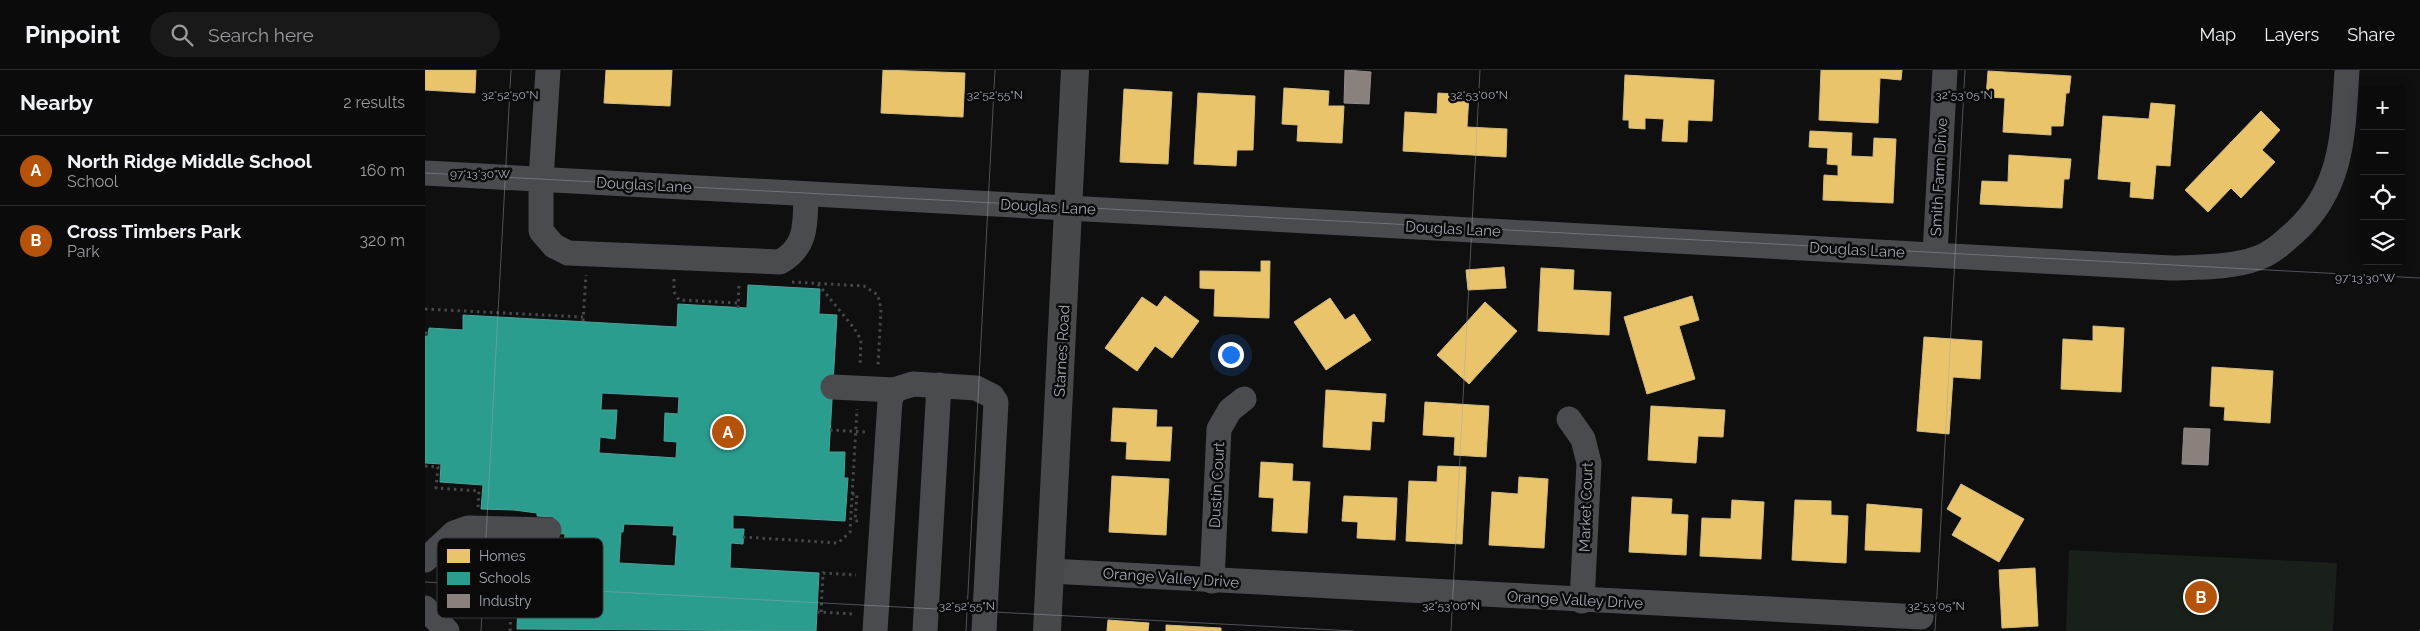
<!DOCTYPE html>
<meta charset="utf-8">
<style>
:root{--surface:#0b0b0c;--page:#19191a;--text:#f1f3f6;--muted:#9a9b9d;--line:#2b2b2d;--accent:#b45309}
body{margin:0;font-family:Raleway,sans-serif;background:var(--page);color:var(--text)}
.controls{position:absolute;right:15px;top:15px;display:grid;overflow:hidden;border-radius:5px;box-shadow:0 2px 12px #0003}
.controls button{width:45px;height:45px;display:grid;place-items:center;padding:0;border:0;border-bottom:1px solid var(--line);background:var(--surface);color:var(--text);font:25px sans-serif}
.you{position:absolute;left:805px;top:284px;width:18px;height:18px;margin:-12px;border:4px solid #fff;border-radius:50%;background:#1a73e8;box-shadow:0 0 0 8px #1a73e833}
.badge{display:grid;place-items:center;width:32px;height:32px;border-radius:50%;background:var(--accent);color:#fff;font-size:16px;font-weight:700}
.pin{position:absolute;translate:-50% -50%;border:2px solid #fff;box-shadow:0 1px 5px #0006}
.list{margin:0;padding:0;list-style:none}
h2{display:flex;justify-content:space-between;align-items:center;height:65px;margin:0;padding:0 20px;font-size:21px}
h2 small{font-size:16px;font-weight:400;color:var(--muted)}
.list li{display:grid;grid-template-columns:32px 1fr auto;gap:15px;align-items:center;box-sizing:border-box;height:70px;padding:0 20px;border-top:1px solid var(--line)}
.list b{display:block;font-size:19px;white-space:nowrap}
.list p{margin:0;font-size:16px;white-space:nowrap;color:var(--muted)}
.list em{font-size:16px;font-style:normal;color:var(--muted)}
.icon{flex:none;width:28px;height:28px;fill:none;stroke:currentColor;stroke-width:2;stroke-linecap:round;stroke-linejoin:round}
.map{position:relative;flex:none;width:1995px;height:561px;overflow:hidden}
header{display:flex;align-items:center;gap:30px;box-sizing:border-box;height:70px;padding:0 25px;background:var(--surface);border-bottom:1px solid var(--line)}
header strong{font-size:24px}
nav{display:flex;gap:28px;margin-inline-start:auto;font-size:18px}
.search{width:350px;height:45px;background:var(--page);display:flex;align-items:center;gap:12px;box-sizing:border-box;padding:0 18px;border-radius:28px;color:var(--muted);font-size:19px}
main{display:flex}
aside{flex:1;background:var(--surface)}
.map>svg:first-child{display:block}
</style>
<header>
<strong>Pinpoint</strong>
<div class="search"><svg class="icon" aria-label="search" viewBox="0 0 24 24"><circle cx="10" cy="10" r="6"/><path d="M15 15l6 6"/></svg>Search here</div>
<nav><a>Map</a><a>Layers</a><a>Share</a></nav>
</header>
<main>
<aside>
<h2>Nearby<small>2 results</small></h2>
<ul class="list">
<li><span class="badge">A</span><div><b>North Ridge Middle School</b><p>School</p></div><em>160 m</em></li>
<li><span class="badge">B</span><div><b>Cross Timbers Park</b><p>Park</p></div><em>320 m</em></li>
</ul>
</aside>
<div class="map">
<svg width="1995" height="561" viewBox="0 0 1995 561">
<rect width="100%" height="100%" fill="#0f0f10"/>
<path fill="#19201a" d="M 1644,480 L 1912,493 L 1908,561 L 1641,561 Z"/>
<g fill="#e9c46a" stroke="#d3bb80">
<path d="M 0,0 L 51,0 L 50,23 L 0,20 Z"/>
<path d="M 181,0 L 247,0 L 245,36 L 179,33 Z"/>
<path d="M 458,0 L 540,3 L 538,47 L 456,43 Z"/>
<path d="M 1396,0 L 1477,0 L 1476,10 L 1455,8 L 1453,53 L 1394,50 Z"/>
<path d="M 1563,1 L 1646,6 L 1644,23 L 1641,23 L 1638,56 L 1626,56 L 1626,65 L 1578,62 L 1580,28 L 1561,27 Z"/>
<path d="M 1200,5 L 1289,10 L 1287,51 L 1263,50 L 1262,72 L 1237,71 L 1239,49 L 1220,48 L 1220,59 L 1204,58 L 1204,50 L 1198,50 Z"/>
<path d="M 859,18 L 904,21 L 903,36 L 919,36 L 917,73 L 872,71 L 873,55 L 857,54 Z"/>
<path d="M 699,19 L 747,22 L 743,94 L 695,92 Z"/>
<path d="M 773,23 L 830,26 L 828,80 L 812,80 L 811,96 L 769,94 Z"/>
<path d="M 1013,23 L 1044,25 L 1042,57 L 1082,59 L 1081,87 L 978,81 L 980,42 L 1012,44 Z"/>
<path d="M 1726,33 L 1750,35 L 1745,96 L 1731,95 L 1728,129 L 1705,127 L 1706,112 L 1673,109 L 1678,46 L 1724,49 Z"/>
<path d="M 1836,41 L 1855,60 L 1837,80 L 1850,92 L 1816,128 L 1806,118 L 1783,142 L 1760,120 Z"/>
<path d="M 1385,61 L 1427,63 L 1426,86 L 1448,87 L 1449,68 L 1471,69 L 1468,133 L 1398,130 L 1399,105 L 1413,106 L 1413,95 L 1402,94 L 1403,78 L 1384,77 Z"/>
<path d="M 1584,85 L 1646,89 L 1644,109 L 1639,109 L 1637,138 L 1555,134 L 1557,111 L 1583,112 Z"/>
<path d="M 836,191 L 845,191 L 844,248 L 789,246 L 790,219 L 775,218 L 775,201 L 836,202 Z"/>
<path d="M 1079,197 L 1081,218 L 1043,220 L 1041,200 Z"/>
<path d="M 1116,198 L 1149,200 L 1148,220 L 1186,222 L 1184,265 L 1113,261 Z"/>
<path d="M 740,226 L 774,251 L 747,288 L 730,276 L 712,301 L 680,278 L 717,227 L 732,237 Z"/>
<path d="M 1267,226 L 1274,250 L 1254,256 L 1270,309 L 1222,324 L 1199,247 Z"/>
<path d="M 905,228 L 920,250 L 929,244 L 946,270 L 901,300 L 869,252 Z"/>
<path d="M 1060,232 L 1092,261 L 1044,314 L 1012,285 Z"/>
<path d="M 1668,256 L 1699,258 L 1696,322 L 1636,319 L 1638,269 L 1668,271 Z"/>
<path d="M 1499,267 L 1557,271 L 1555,309 L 1528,307 L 1524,364 L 1492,361 Z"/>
<path d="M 1787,297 L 1848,301 L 1845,353 L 1799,350 L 1800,337 L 1785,336 Z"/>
<path d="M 901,320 L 961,324 L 959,352 L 947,351 L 945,380 L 898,377 Z"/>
<path d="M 1000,332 L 1064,336 L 1061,387 L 1029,385 L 1030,367 L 998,365 Z"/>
<path d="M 1226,336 L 1300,340 L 1298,367 L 1273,366 L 1271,393 L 1223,390 Z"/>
<path d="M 688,338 L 732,340 L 731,357 L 747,357 L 745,391 L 701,389 L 702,372 L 686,371 Z"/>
<path d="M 836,392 L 868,394 L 867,411 L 885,412 L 882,463 L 847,461 L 849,428 L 834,427 Z"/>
<path d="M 1013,396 L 1041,397 L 1037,474 L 981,471 L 984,411 L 1012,412 Z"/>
<path d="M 687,406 L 744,409 L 741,465 L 684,462 Z"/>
<path d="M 1094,407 L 1123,409 L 1119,478 L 1064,475 L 1067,422 L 1093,424 Z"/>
<path d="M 1536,414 L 1599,449 L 1574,492 L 1527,465 L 1537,448 L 1522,439 Z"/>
<path d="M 919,426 L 972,428 L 970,470 L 932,468 L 933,452 L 917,451 Z"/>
<path d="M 1207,427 L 1247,429 L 1246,444 L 1263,445 L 1261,485 L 1204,482 Z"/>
<path d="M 1307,430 L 1339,432 L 1336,489 L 1275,486 L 1277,448 L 1306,449 Z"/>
<path d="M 1370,430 L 1406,431 L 1406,445 L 1423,446 L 1421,493 L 1367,490 Z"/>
<path d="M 1442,434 L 1497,439 L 1495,482 L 1440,480 Z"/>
<path d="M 1610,498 L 1613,556 L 1577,558 L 1574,500 Z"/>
<path d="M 683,550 L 724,553 L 723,561 L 682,561 Z"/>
<path d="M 741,555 L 796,558 L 796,561 L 741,561 Z"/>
</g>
<path fill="#2a9d8f" stroke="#4d9f9a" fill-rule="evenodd" d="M 323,215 L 395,219 L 394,244 L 412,245 L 404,382 L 420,382 L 419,408 L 423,408 L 420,451 L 308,445 L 308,459 L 319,459 L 318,474 L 306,473 L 305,498 L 394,503 L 391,561 L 92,559 L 93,532 L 90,531 L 90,526 L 91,507 L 94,507 L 95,487 L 138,489 L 140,464 L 128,463 L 129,447 L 112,446 L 112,443 L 89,440 L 56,439 L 58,415 L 15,412 L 16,394 L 0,393 L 0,266 L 3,266 L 4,258 L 38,260 L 38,245 L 252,257 L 253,234 L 322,238 ZM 177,323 L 254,327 L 253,344 L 240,343 L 239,371 L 252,372 L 251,388 L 174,383 L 175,367 L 190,369 L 192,340 L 176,340 ZM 199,454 L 249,456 L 248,465 L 252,465 L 250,496 L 194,493 L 196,462 L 198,462 Z"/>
<g fill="#8a817c" stroke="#908c8c">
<path d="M 920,0 L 946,2 L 944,34 L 919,33 Z"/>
<path d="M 1759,358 L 1785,359 L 1783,395 L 1757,394 Z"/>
</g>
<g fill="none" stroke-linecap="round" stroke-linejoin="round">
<g stroke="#45474a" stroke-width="3" stroke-dasharray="2.5 4" stroke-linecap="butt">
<path d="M 249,209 L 249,222 L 254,230 L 313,233"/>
<path d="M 367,212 L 439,216 L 453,225 L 456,239 L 453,296"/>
<path d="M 393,214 L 429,258 L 436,270 L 435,295"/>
<path d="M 313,238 L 314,213"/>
<path d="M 0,239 L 158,247"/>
<path d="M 158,251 L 161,205"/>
<path d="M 0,263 L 4,263"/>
<path d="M 405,360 L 442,362"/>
<path d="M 0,396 L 13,397 L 11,418 L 54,421 L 53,437"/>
<path d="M 427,424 L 432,424 L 430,451 L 435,451"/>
<path d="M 318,467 L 413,473 L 425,462 L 432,339"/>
<path d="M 392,542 L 429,544"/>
<path d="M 396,542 L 398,503 L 431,505"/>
<path d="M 85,561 L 89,482"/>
</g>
<g stroke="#4a4b4f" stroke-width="25">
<path d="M 123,0 L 116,109 L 116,161 L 129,176 L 143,183 L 355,192 C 383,176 380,153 381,124"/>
<path d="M 0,103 L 1746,198 C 1775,197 1806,198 1833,188 C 1847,183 1859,172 1870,162 C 1919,117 1918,62 1922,0"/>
<path d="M 1510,184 L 1520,0"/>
<path d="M 408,317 L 469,320"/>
<path d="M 1144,349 L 1158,369 L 1164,393 L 1157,531"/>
<path d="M 0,490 L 29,463 L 43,458 L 124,460"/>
<path d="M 625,501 L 1496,547"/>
<path d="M 787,511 L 794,359 L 805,340 L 819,329"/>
<path d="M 0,538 L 22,561"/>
<path d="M 450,561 L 465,331 L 469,320 L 488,314 L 551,318 L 567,326 L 571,332 L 559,561"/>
<path d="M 500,561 L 514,315"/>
</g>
<path stroke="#46484a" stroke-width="28" d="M 622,561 L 650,0"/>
</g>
<path fill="none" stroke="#9fa5b2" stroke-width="1" stroke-opacity="0.45" d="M 0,103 L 1995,208M 0,512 L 929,561M 56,561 L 86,0M 541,561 L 570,0M 1026,561 L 1055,0M 1510,561 L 1540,0M 1995,561 L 1995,559"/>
<g text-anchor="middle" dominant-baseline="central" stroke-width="5" stroke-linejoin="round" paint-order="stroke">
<g font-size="15" fill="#9fa5b2" stroke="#0a0a0b">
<text transform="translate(1514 107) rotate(-87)">Smith Farm Drive</text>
<text transform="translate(219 115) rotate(3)">Douglas Lane</text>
<text transform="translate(623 137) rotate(3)">Douglas Lane</text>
<text transform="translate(1028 159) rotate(3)">Douglas Lane</text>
<text transform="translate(1432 180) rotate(3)">Douglas Lane</text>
<text transform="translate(637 281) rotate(-87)">Starnes Road</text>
<text transform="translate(792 415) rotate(-87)">Dustin Court</text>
<text transform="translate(1161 437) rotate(-88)">Market Court</text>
<text transform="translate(746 508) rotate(4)">Orange Valley Drive</text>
<text transform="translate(1150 530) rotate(3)">Orange Valley Drive</text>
</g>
</g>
<rect x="12" y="468" width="166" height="80" rx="8" fill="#0a0a0b" stroke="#37383d" stroke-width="1"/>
<rect x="22" y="479" width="23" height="14" fill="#e9c46a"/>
<rect x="22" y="502" width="23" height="13" fill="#2a9d8f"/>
<rect x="22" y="524" width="23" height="14" fill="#8a817c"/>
<g font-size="14" fill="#9fa5b2">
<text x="54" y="491">Homes</text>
<text x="54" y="513">Schools</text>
<text x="54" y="536">Industry</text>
</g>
<g font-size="12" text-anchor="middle" fill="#9fa5b2" stroke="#0a0a0b" stroke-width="5" stroke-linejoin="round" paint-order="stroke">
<text x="85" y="29">32°52'50"N</text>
<text x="570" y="29">32°52'55"N</text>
<text x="1054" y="29">32°53'00"N</text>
<text x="1539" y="29">32°53'05"N</text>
<text x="55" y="108">97°13'30"W</text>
<text x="1940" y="212">97°13'30"W</text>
<text x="542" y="540">32°52'55"N</text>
<text x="1026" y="540">32°53'00"N</text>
<text x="1511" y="540">32°53'05"N</text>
</g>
</svg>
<div class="controls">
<button>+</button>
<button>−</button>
<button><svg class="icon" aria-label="locate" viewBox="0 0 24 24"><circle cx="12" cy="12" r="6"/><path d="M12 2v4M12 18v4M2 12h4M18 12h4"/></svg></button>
<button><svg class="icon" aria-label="layers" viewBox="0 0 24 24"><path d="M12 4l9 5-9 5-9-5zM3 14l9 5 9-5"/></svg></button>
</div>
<div class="you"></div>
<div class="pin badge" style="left:303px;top:362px">A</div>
<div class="pin badge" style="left:1776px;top:527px">B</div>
</div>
</main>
